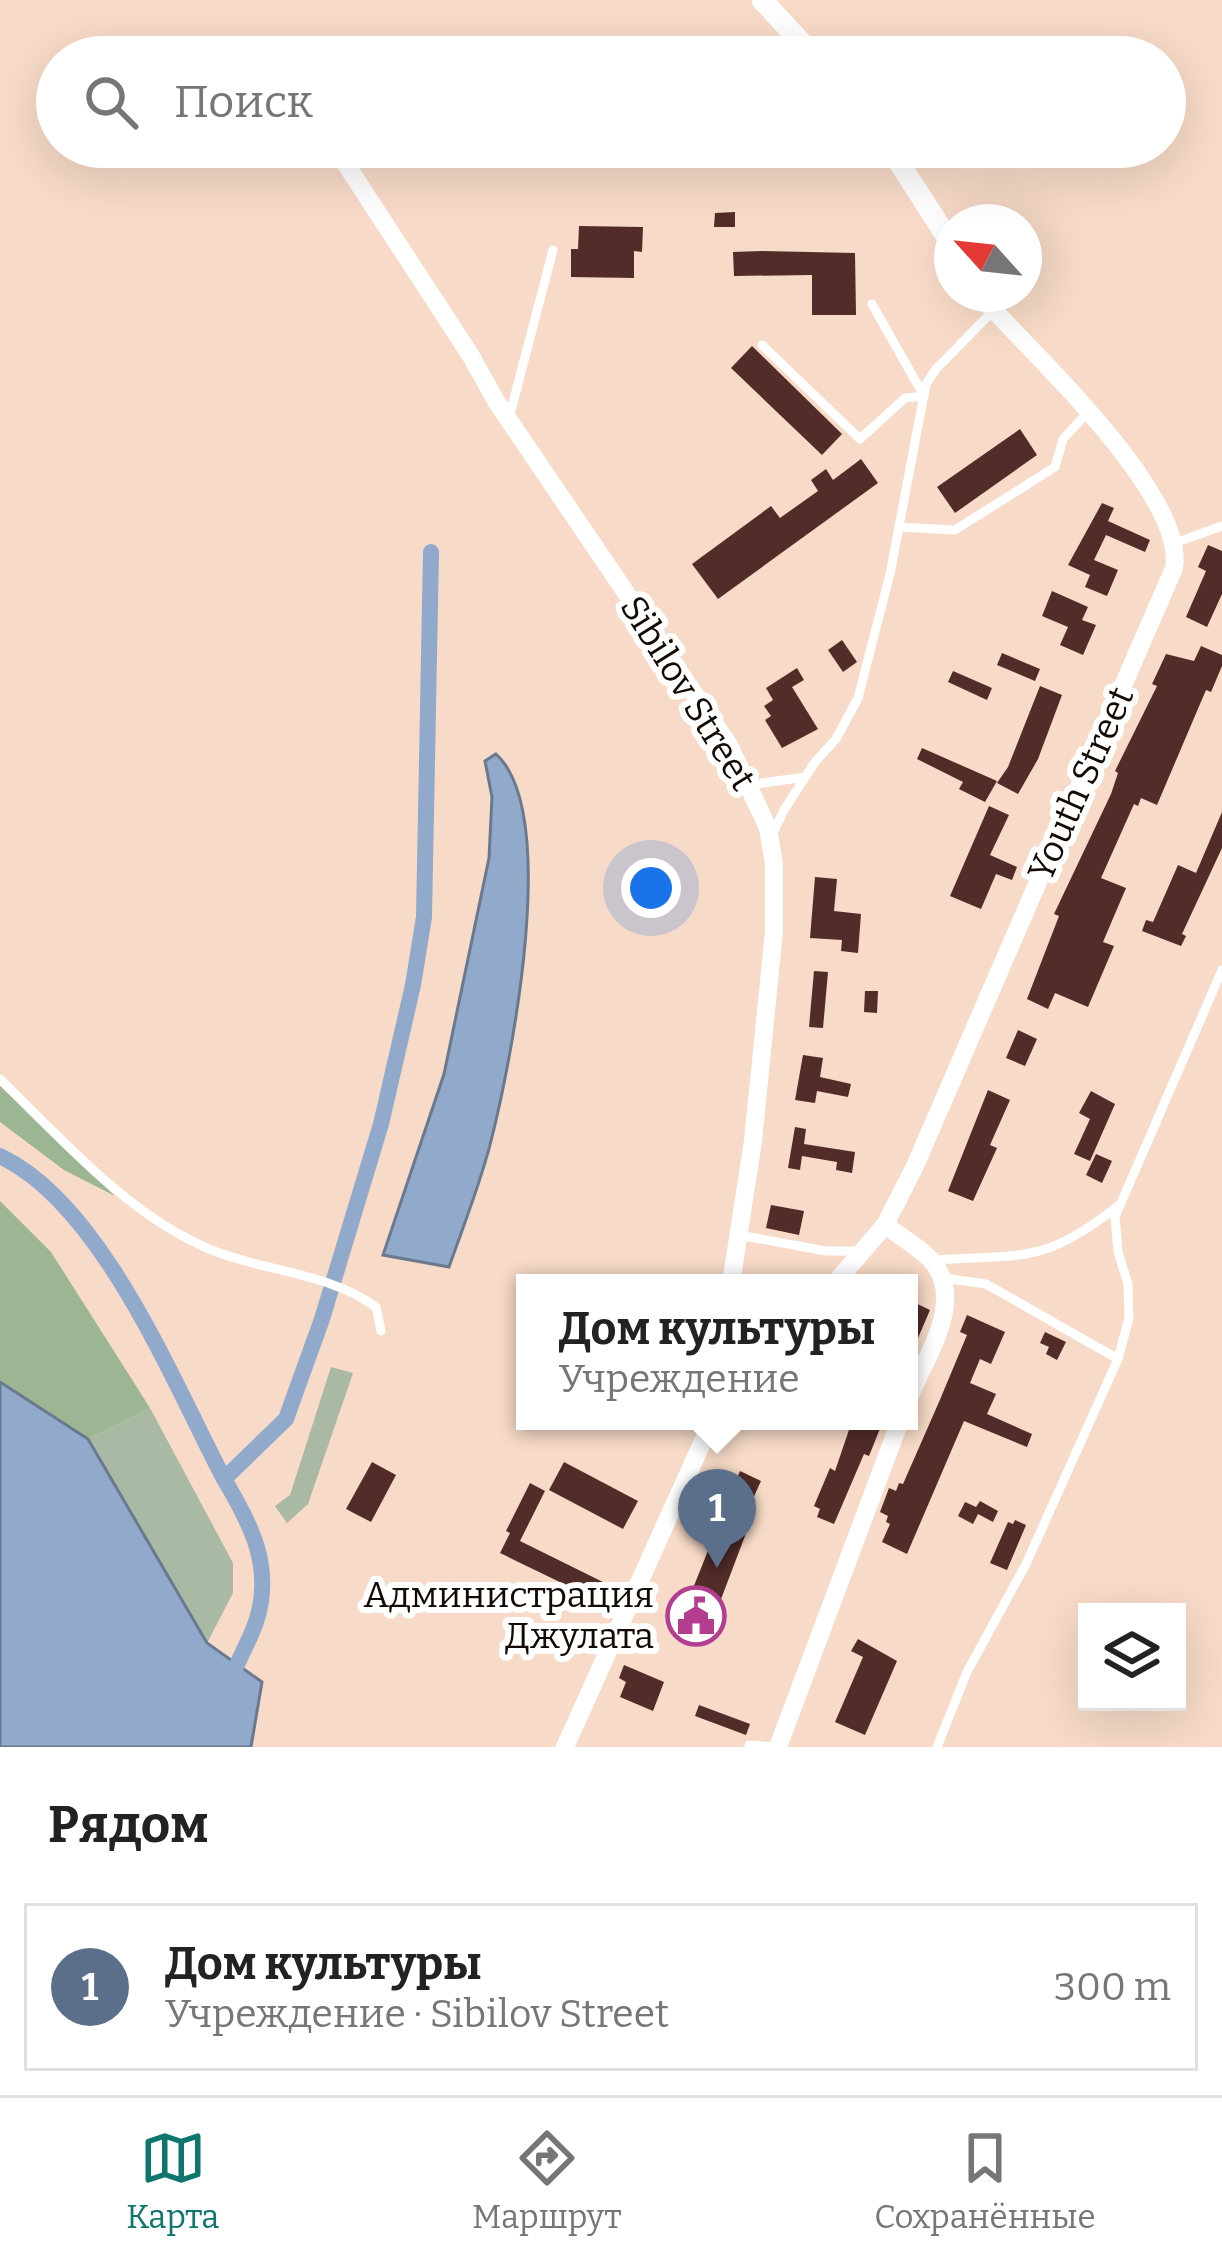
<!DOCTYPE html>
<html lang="ru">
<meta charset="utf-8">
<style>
:root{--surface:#fff;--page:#f2f2f2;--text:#222;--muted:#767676;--line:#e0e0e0;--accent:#0f766e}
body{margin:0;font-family:Bitter,serif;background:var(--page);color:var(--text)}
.controls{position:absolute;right:36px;bottom:36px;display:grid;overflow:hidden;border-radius:0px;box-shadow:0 12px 48px #0002}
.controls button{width:108px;height:108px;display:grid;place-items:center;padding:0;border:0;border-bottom:3px solid var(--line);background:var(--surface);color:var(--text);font:60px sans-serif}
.compass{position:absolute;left:934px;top:204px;width:108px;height:108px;border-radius:50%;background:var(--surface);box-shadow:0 12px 48px #0002;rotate:297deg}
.you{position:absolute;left:651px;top:888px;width:42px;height:42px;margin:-30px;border:9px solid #fff;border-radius:50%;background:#1a73e8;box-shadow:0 0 0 18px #1a73e833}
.badge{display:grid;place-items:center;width:78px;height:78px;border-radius:50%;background:var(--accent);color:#fff;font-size:39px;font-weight:700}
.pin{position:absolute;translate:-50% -99px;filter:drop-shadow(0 3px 6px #0008)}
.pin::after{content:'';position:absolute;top:63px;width:42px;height:36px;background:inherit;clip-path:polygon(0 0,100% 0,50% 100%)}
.popup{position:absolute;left:516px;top:1274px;width:402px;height:156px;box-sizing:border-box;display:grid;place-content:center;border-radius:0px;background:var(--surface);filter:drop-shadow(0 3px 9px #0005);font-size:39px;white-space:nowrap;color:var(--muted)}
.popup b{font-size:45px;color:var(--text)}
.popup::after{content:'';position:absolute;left:50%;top:100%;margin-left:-24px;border:24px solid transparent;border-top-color:var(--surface)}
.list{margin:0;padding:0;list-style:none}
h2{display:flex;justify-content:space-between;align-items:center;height:156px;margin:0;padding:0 48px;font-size:51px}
h2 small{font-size:39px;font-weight:400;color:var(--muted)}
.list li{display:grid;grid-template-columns:78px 1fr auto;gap:36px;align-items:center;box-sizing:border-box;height:168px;margin:0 24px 24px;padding:0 24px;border:3px solid var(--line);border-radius:0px}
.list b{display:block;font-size:45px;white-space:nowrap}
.list p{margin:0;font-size:39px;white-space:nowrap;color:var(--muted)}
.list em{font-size:39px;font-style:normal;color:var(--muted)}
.icon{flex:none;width:66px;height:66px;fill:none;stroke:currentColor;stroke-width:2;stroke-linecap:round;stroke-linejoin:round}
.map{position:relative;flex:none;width:1222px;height:1747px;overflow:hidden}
.search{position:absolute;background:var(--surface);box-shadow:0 12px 48px #0002;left:36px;right:36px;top:36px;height:132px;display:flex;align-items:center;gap:30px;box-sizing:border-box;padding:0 42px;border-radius:66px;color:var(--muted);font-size:45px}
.sheet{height:348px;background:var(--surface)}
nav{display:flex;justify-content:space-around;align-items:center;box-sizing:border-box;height:168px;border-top:3px solid var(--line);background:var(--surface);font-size:33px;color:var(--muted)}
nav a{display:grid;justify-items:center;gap:6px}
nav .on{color:var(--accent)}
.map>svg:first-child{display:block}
</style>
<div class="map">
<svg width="1222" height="1747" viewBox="0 0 1222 1747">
<rect width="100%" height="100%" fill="#f7dac7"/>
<g fill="#a9b9a3">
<path d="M 331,1367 L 353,1373 L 308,1504 L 287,1523 L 275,1506 L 290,1495 Z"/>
<path d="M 150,1408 L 233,1563 L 233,1593 L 207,1643 L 88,1439 Z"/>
</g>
<g fill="#9cb592">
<path d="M 0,1086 L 115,1196 L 64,1170 L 0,1122 Z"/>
<path d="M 0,1201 L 51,1252 L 150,1408 L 88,1439 L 0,1382 Z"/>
</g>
<g fill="#91a9cb" stroke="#6b798f" stroke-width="3">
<path d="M 496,754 C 561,814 511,1063 490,1145 C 479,1187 463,1227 449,1267 L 383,1255 L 444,1074 L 489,858 L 492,797 L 485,761 Z"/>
<path d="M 0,1382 L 88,1439 L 207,1643 L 262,1682 L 251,1747 L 0,1747 Z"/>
</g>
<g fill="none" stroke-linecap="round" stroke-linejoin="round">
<g stroke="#91a9cb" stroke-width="16">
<path d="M 0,1156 C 102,1204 173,1382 224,1479"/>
<path d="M 230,1683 C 236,1662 249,1643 256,1622 C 274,1568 251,1524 224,1479 L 286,1419 L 322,1319 L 381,1124 L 413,985 L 424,917 L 431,552"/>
</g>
</g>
<g fill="#512c29">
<path d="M 735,212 L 735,227 L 714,227 L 715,213 Z"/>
<path d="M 579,226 L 643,227 L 642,252 L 634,251 L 634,278 L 571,277 L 571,249 L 578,249 Z"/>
<path d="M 762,251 L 855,253 L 856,315 L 812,315 L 812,275 L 734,276 L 733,252 Z"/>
<path d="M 752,346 L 842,434 L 822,455 L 731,368 Z"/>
<path d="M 1020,429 L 1037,455 L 955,513 L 937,487 Z"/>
<path d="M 861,459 L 878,483 L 718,599 L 692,564 L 771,506 L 780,518 L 818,491 L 811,480 L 826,469 L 833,480 Z"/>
<path d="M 1102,503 L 1114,508 L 1108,521 L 1150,540 L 1145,552 L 1106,535 L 1094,560 L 1118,570 L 1107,596 L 1085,587 L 1090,575 L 1068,565 Z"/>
<path d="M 1208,545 L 1222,551 L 1222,594 L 1207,627 L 1186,617 L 1206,571 L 1198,567 Z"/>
<path d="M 1052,591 L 1088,607 L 1082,620 L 1096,625 L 1083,655 L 1060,645 L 1068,627 L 1042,616 Z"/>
<path d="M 842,640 L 857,662 L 843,672 L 828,650 Z"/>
<path d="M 1201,646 L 1222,655 L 1222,666 L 1211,692 L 1206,690 L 1157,805 L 1141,798 L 1138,806 L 1134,804 L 1101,878 L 1126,888 L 1103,942 L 1114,946 L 1088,1007 L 1055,993 L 1048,1009 L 1027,999 L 1059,916 L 1054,914 L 1111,794 L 1118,773 L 1115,771 L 1157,686 L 1152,684 L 1166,654 L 1194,661 Z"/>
<path d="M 1002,653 L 1040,669 L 1035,681 L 997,665 Z"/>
<path d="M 797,668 L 804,680 L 792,687 L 818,729 L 782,748 L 765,720 L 771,716 L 764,706 L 773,700 L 766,688 Z"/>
<path d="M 953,671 L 992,688 L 987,700 L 948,682 Z"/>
<path d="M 1040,686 L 1062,695 L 1038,759 L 1018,794 L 997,783 L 1008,767 Z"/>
<path d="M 922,748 L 997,781 L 985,802 L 959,789 L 963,782 L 917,759 Z"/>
<path d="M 989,806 L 1009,815 L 990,855 L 1017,867 L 1012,880 L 996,874 L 981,909 L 950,896 Z"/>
<path d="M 1222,812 L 1222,848 L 1182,934 L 1186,936 L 1181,946 L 1142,931 L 1146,920 L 1153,922 L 1178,865 L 1196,873 Z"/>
<path d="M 815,877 L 837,879 L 834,911 L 861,914 L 858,953 L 841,951 L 842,940 L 810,938 Z"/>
<path d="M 814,971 L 828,972 L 823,1028 L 809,1027 Z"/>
<path d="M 865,991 L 878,991 L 877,1013 L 864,1012 Z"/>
<path d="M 1018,1030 L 1037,1039 L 1025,1066 L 1006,1058 Z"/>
<path d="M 803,1055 L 823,1058 L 820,1077 L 851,1084 L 848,1097 L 817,1091 L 815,1103 L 795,1100 Z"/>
<path d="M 988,1090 L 1010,1100 L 990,1145 L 997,1148 L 973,1201 L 948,1191 Z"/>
<path d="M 1091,1091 L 1115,1104 L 1090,1161 L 1074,1154 L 1090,1119 L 1079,1113 Z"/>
<path d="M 795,1127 L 806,1129 L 804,1144 L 855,1152 L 852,1173 L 836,1170 L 837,1162 L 802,1156 L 800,1170 L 788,1168 Z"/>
<path d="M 1096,1154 L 1112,1161 L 1102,1183 L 1086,1175 Z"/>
<path d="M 771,1205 L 804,1211 L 799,1235 L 766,1228 Z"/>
<path d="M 909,1300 L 930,1310 L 909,1359 Z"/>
<path d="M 967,1315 L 1005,1332 L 991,1364 L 980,1359 L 970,1383 L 996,1394 L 987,1414 L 1032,1434 L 1027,1447 L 964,1421 L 907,1554 L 882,1542 L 890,1524 L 886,1522 L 888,1516 L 880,1512 L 889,1488 L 896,1491 L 899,1483 L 903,1484 L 939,1402 L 967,1335 L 960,1332 Z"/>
<path d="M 1045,1332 L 1066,1342 L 1057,1360 L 1046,1354 L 1049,1347 L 1040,1343 Z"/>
<path d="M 852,1421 L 883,1421 L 869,1456 L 864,1454 L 834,1524 L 817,1517 L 820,1509 L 814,1506 L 830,1468 L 835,1471 Z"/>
<path d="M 372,1462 L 396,1475 L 371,1522 L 346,1509 Z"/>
<path d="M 564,1462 L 638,1501 L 623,1529 L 549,1490 Z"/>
<path d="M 740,1471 L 761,1481 L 741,1525 L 748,1528 L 704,1644 L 675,1633 Z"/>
<path d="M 530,1483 L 545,1491 L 520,1541 L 609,1585 L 601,1602 L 500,1553 L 510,1533 L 506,1531 Z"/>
<path d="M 980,1501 L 998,1511 L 993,1522 L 978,1514 L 973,1524 L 958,1516 L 965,1502 L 976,1507 Z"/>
<path d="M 1015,1520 L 1026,1525 L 1007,1570 L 990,1563 L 1008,1522 L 1013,1524 Z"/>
<path d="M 858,1639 L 897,1661 L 865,1735 L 835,1722 L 863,1657 L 851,1651 Z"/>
<path d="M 624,1665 L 664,1682 L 653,1711 L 620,1697 L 626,1682 L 619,1678 Z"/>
<path d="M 699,1705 L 750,1724 L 746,1735 L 695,1716 Z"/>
</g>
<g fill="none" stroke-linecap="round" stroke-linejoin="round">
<g stroke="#fff" stroke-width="9">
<path d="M 872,304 L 924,396"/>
<path d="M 762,345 L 860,439 L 905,398 L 924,396"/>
<path d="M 510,414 L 553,250"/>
<path d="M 899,527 L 955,530 L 1055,467 L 1063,439 L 1087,413"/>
<path d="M 1175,543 L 1222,526"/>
<path d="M 749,785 L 805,777"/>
<path d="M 772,835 L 784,810 L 815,762 L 836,739 L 858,698 L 890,574 L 926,384 L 936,369 L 993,311"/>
<path d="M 0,1079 C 63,1140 127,1214 209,1249 C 264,1272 328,1272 376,1307 L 381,1331"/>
<path d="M 739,1235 L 826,1251 L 857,1251"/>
<path d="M 934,1260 C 1023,1254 1043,1265 1118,1206"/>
<path d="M 943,1278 L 986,1284 L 1118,1359"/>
<path d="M 749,1745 L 778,1747"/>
<path d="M 937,1747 L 967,1672 L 1026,1564 L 1118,1359 L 1129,1318 L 1128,1284 L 1118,1252 L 1115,1217 L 1222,970"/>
</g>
<g stroke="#fff" stroke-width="18">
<path d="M 338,152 L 471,356 L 496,401 L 729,745 L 768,828 L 774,864 L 774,931 L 753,1141 L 731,1283"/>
<path d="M 885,1225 C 900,1236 917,1246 930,1259 C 968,1299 925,1357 909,1398"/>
<path d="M 835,1283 L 885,1225 L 915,1166 L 1174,568 C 1186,497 1042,363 994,310"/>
<path d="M 565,1747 L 712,1421"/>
<path d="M 778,1747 L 900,1421"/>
</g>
<g stroke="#fff" stroke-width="21">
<path d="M 762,0 L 815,57"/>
<path d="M 889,147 L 952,245"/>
<path d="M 983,294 L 994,310"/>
</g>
</g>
<defs>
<symbol id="civic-ring" viewBox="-11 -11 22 22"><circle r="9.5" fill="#fff" stroke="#b43c91" stroke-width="1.5"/><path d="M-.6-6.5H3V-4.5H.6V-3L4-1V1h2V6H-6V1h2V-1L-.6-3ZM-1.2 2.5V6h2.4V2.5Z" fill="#b43c91"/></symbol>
</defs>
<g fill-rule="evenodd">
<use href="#civic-ring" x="663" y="1583" width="66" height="66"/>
</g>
<g text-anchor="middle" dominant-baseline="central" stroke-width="12" stroke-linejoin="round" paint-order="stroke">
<g font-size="36" fill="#130a04" stroke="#fff">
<text transform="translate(688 693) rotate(58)">Sibilov Street</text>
<text transform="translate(1081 784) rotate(-66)">Youth Street</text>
</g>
<g font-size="36" fill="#130a04" stroke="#fff" text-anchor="end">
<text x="654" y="1595">Администрация<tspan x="654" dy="41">Джулата</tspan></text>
</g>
</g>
</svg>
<div class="controls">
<button><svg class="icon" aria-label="layers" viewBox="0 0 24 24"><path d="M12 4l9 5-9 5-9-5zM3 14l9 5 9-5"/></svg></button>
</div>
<svg class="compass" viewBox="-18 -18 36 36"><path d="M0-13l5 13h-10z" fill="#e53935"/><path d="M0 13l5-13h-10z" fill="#767676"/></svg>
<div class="you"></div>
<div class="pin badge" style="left:717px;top:1568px;background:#5c6f8a">1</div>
<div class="popup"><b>Дом культуры</b>Учреждение</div>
<div class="search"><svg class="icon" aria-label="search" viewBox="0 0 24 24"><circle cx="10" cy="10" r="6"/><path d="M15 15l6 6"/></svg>Поиск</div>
</div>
<section class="sheet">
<h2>Рядом<small></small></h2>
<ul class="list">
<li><span class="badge" style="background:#5c6f8a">1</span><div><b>Дом культуры</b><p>Учреждение · Sibilov Street</p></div><em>300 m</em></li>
</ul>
</section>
<nav>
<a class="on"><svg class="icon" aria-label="map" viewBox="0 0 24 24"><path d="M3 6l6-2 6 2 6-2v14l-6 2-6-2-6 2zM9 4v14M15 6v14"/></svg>Карта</a>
<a><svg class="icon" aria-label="directions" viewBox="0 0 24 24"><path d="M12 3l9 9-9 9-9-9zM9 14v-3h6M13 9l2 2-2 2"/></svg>Маршрут</a>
<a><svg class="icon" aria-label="saved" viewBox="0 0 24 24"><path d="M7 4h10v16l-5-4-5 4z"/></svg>Сохранённые</a>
</nav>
